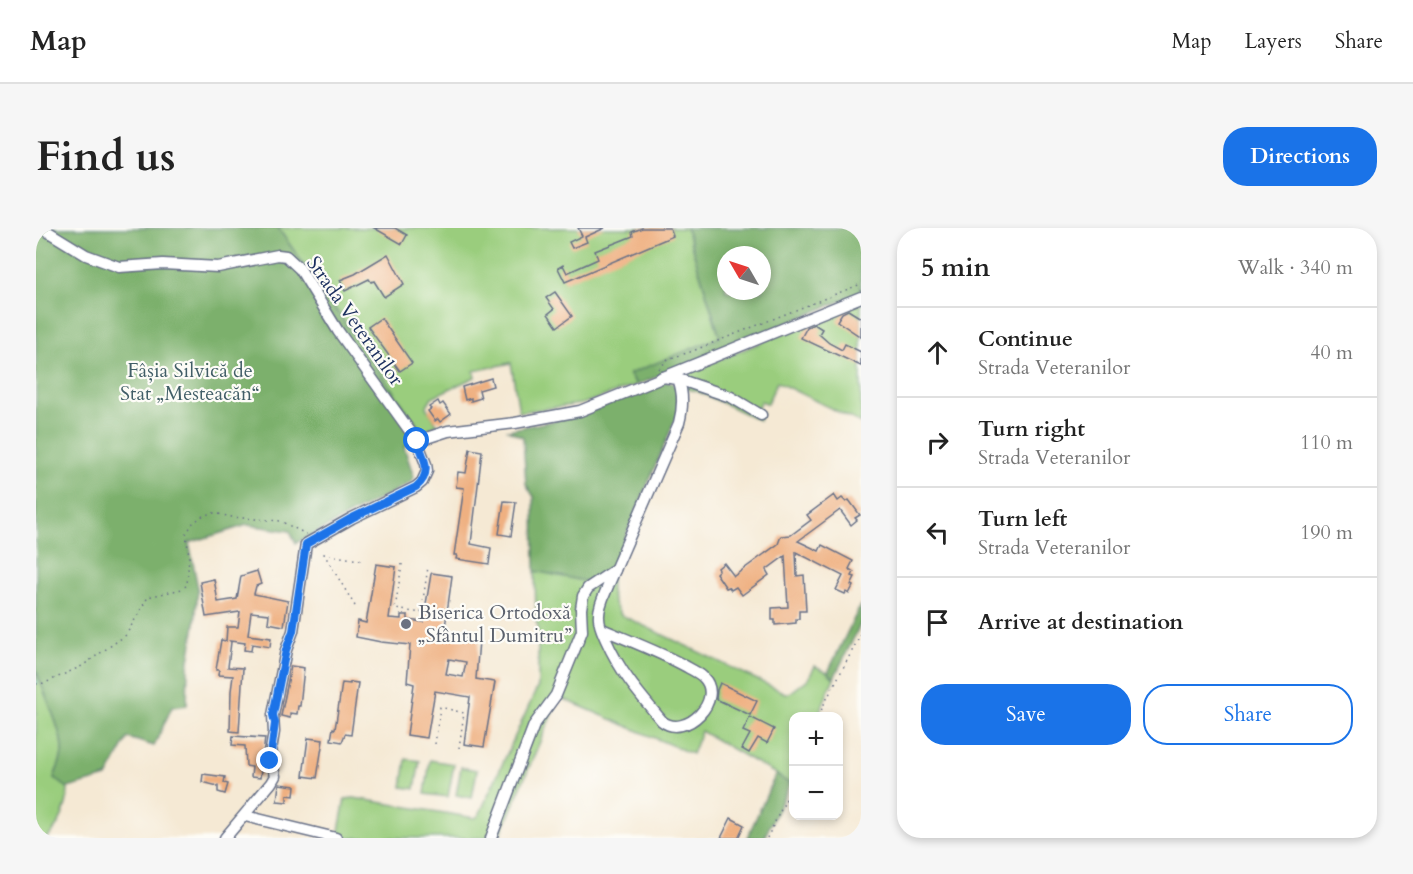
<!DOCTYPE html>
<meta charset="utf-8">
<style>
:root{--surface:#fff;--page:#f6f6f6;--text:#222;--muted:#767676;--line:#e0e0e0;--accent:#1a73e8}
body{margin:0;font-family:Cardo,serif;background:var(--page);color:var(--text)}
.controls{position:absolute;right:18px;bottom:18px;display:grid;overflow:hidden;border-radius:12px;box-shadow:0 3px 9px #0003}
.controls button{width:54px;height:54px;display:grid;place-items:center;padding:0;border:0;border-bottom:2px solid var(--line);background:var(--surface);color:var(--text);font:30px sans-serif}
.compass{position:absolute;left:681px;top:18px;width:54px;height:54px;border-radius:50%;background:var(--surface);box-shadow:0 3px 9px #0003;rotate:309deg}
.stop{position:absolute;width:18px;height:18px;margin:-14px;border:4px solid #1a73e8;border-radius:50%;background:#fff}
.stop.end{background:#1a73e8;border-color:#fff;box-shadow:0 2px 6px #0008}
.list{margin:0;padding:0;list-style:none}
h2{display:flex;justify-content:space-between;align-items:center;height:78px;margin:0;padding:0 24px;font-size:26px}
h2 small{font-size:20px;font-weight:400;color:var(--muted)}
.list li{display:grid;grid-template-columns:39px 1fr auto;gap:18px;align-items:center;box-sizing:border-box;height:90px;padding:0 24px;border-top:2px solid var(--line)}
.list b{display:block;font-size:22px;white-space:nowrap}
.list p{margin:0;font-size:20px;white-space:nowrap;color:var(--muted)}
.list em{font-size:20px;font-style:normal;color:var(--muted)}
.actions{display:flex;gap:12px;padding:18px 24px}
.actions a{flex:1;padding:14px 0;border:2px solid var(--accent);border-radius:24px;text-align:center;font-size:21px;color:var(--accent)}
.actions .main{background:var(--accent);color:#fff}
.icon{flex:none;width:33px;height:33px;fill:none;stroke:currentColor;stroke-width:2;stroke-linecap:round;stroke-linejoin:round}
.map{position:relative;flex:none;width:825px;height:610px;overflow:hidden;border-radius:24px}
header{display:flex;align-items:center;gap:36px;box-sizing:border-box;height:84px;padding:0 30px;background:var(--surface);border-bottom:2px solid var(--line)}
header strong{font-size:28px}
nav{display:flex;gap:33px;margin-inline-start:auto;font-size:21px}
.intro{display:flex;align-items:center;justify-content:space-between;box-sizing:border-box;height:144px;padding:0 36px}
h1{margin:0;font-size:42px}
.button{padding:15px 27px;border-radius:24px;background:var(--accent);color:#fff;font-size:21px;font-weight:700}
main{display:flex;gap:36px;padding:0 36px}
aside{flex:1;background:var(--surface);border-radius:24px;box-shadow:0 3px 9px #0003}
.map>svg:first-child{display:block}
</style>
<header>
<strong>Map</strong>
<nav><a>Map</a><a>Layers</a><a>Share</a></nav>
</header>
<div class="intro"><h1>Find us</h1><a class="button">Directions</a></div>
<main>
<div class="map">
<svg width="825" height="610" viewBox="0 0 825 610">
<rect width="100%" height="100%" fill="#fdfcf7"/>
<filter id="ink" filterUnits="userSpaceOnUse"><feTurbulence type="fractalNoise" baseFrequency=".0167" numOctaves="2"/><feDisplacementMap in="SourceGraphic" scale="12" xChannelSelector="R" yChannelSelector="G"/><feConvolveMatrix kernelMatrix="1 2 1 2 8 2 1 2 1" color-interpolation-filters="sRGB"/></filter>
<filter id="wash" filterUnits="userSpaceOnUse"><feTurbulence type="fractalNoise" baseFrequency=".008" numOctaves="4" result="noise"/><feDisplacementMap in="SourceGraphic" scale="24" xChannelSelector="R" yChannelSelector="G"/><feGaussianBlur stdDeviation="1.35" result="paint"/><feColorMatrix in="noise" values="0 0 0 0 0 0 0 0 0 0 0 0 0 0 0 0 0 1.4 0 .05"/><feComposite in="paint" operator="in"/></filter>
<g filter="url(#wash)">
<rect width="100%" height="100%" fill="#f5e9d4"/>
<g fill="#9acd7d" stroke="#5a7e6e" stroke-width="1.5">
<path d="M 242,0 L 650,0 L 684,110 L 593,146 L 601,157 L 546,176 L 483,184 L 475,135 L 438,143 L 439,149 L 396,169 L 390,179 L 402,197 L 386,204 Z"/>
<path d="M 825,73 L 825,195 L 741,154 L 731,176 L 725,173 L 721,181 L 727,184 L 723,192 L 661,163 L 650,161 L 646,147 Z"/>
<path d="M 576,340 C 574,358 573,371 585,387 L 749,465 L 754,465 L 772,451 L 779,438 L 792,444 L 798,450 L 782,488 L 758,488 L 757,546 L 754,556 L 740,546 L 665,503 L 656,526 L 523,469 L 463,610 L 314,610 L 302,608 L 309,571 L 318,570 L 439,590 L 443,587 L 502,458 L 502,399 L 500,392 L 499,343 L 553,354 Z"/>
<path d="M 0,441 C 6,462 27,503 26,523 C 26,533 21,540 18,550 L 32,560 C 32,578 24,598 11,610 L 0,610 Z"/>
<path d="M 370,531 L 384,533 L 379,561 L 366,559 Z"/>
<path d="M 394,532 L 418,536 L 412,569 L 389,566 Z"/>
<path d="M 425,539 L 441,542 L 436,570 L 420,567 Z"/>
</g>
<g fill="#7bb06c" stroke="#4b7065" stroke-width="1.5" fill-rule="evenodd">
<path d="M 0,0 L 242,0 L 386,204 L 368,219 L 378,249 L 374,255 L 260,315 L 254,303 L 211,297 L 153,315 L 162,360 L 159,397 L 152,439 L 151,477 L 136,479 L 118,518 L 92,510 L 71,549 L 32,560 L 18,550 C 21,540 26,533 26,523 C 27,503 6,462 0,441 Z"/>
<path d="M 650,0 L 825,0 L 825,65 L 601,157 L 593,146 L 684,109 ZM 690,27 L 726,27 L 726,63 L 690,63 Z"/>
<path d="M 625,154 L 635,154 L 642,161 L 642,185 L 576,340 L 553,354 L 499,343 L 498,269 L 490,256 L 487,209 L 472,202 L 546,187 Z"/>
<path d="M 825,376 L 825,395 L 798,450 L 792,444 Z"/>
<path d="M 740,546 L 754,556 L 728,610 L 711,610 Z"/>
</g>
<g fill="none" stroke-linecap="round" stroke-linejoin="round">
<path stroke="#5ec6da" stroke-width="2" d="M 0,454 L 1,454"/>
</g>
<g id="blocks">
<g fill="#efb081" fill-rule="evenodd">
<path d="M 338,0 L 359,0 L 371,7 L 366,16 Z"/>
<path d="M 542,0 L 569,0 L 549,9 L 551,14 L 536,20 L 533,14 L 546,8 Z"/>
<path d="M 606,0 L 634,0 L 637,8 L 529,54 L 522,40 L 527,37 L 531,45 L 562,31 L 559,23 L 597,8 L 596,4 Z"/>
<path d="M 352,26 L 368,56 L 348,69 L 338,53 L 335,54 L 333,51 L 309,63 L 304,52 L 319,46 Z"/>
<path d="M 519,64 L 536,88 L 521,99 L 512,86 L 518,81 L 510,70 Z"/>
<path d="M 812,82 L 825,90 L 825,109 L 801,93 L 806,85 Z"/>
<path d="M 345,90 L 376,135 L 364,143 L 332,99 Z"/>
<path d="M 778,96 L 786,101 L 783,106 L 793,115 L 806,122 L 809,116 L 825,124 L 825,138 L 765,110 L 771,99 Z"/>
<path d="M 455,150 L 457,158 L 443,162 L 445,170 L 435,173 L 435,170 L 429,172 L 426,159 Z"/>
<path d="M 402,173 L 404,177 L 407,175 L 415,186 L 404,194 L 402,191 L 399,193 L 392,183 L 395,181 L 393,179 Z"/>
<path d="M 434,221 L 446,223 L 435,316 L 455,320 L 453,336 L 420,331 L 421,327 L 418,327 L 428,260 L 420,259 L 422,244 L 430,245 Z"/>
<path d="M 798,267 L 802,273 L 806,270 L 810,274 L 813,272 L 824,287 L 819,290 L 821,292 L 815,297 L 804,282 L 762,313 L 783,323 L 786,317 L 817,333 L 813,341 L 818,344 L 816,348 L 819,349 L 815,357 L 817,358 L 813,366 L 810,364 L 809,366 L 800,362 L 807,348 L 760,324 L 761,348 L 768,347 L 770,383 L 763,383 L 763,391 L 760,391 L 760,395 L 739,397 L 739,392 L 736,392 L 736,380 L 752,379 L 749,328 L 730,342 L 733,347 L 706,367 L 700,359 L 695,362 L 693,359 L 690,360 L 680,345 L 683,342 L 682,340 L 688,335 L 698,348 L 742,316 L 745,308 L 755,307 L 775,292 L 771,287 Z"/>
<path d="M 468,273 L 480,274 L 475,308 L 463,306 Z"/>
<path d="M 340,336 L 360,339 L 353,390 L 365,391 L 365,387 L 372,387 L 372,392 L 387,394 L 395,346 L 396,345 L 416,348 L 408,407 L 443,412 L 440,451 L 459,454 L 448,519 L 428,516 L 434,469 L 399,463 L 391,510 L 371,507 L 378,456 L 371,454 L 374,417 L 345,414 L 320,409 L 322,393 L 330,395 ZM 413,431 L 430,434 L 427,449 L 410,446 Z"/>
<path d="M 221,343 L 225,356 L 220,358 L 218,366 L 252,373 L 248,398 L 232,395 L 233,386 L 215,384 L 212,407 L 235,410 L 234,419 L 216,416 L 215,423 L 208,422 L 209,415 L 194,413 L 195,414 L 192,439 L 207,440 L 203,504 L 194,503 L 195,463 L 197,448 L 182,447 L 183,442 L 180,442 L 185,412 L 190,413 L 191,399 L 202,399 L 204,384 L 170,389 L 164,354 L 178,351 L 182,374 L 201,371 L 205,348 Z"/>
<path d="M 255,438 L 268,440 L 264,478 L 262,478 L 261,486 L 254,485 L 254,490 L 245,488 Z"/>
<path d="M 314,454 L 322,455 L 315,507 L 309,506 L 306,514 L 295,512 L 297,500 L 299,501 L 306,455 L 314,456 Z"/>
<path d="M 684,455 L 721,473 L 714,487 L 680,471 L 681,462 Z"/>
<path d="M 714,489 L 738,501 L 731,515 L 722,510 L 713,525 L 706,521 L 714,506 L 707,503 Z"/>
<path d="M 197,508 L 229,510 L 224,550 L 215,549 L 216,539 L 210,538 L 209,518 L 196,517 Z"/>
<path d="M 272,510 L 287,512 L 281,550 L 267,548 Z"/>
<path d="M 167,546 L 189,549 L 188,555 L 192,556 L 189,566 L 182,564 L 182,558 L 166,554 Z"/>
<path d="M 243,556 L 259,558 L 258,568 L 251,567 L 251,574 L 241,573 Z"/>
<path d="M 695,590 L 708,597 L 702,610 L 685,610 Z"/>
</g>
</g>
</g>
<g filter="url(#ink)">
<use href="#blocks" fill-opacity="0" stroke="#677087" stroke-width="1.5"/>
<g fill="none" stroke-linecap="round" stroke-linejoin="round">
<defs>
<g id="minor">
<path d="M 6,0 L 50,27 L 83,39 L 127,36 L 182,39 L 242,27 L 250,28 L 264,41 L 302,103 L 381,213 L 390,236 L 391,243 L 386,254 L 380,259 L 316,290 L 270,316 L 257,403 L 250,422 L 237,487 L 238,504 L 234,528 L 239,548 L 235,555 L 189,610"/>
<path d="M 642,151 L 695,169 L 725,187"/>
<path d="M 381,213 L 412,203 L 479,195 L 544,183 L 825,69"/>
<path d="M 566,401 C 594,413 624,424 651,439 C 656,442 663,445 667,449 C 690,471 649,512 626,493 C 604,467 584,444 570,412 C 567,405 563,398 563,390 C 562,379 568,368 572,358 L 643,195 C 647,180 648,166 642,151 L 626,149"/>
<path d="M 209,588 L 300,610"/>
<path d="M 455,610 L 498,497 L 520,467 L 546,403 L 545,381 L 547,368 L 552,360 L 579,342"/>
</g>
</defs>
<use href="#minor" stroke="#677087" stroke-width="13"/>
<g stroke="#677087" stroke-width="1.5" stroke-dasharray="1.5 4.5" stroke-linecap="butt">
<path d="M 623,141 L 632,131 L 654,124 L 825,56"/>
<path d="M 366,336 L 359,381 L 385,385 L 392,339"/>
<path d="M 319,378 L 288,326 L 328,333"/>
<path d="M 0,456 L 9,455 L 46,438 L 90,407 L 112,369 L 146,361 L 151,357 L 153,328 L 150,306 L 157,295 L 168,287 L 178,285 L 196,289 L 244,293 L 270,306"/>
<path d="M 784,488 L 786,480 L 825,406"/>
<path d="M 399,516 L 404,479 L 428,485 L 423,520"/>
<path d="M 731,610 L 758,555"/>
</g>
<use href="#minor" stroke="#fff" stroke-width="10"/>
</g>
</g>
<g fill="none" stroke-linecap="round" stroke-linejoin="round" filter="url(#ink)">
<path stroke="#1a73e8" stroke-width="8" d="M 234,533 L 239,495 L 237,487 L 250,422 L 257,403 L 270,316 L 316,290 L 380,259 C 397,245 388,229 381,213"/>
</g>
<circle fill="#6b7280" stroke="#fdfcf7" stroke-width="2" cx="370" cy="396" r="6"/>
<g text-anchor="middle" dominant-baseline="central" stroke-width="4.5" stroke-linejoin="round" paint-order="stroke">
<g font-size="20" fill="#1b2f5e" stroke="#fdfcf7">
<text transform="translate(319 93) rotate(55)">Strada Veteranilor</text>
</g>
<g font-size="20" fill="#415e67" stroke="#fdfcf7">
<text x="154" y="142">Fâșia Silvică de<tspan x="154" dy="23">Stat „Mesteacăn“</tspan></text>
</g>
<g font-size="20" fill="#5b616d" stroke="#fdfcf7" text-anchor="start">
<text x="382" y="384">Biserica Ortodoxă<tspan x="382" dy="23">„Sfântul Dumitru”</tspan></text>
</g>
</g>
</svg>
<div class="controls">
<button>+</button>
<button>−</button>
</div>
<svg class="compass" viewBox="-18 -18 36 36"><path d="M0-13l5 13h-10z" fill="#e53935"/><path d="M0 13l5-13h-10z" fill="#767676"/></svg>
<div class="stop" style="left:381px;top:213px"></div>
<div class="stop end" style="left:234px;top:533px"></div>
</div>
<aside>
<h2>5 min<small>Walk · 340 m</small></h2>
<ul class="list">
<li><svg class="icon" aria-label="ahead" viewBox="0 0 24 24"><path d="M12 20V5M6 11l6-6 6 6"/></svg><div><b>Continue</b><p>Strada Veteranilor</p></div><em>40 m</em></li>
<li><svg class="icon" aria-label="right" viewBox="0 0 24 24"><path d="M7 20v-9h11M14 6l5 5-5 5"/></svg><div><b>Turn right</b><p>Strada Veteranilor</p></div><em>110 m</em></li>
<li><svg class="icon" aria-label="left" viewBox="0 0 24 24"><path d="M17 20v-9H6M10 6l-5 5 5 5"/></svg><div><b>Turn left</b><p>Strada Veteranilor</p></div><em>190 m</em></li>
<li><svg class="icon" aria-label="arrive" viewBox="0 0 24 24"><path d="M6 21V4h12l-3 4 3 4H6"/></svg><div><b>Arrive at destination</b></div></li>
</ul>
<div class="actions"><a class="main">Save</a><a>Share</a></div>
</aside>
</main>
